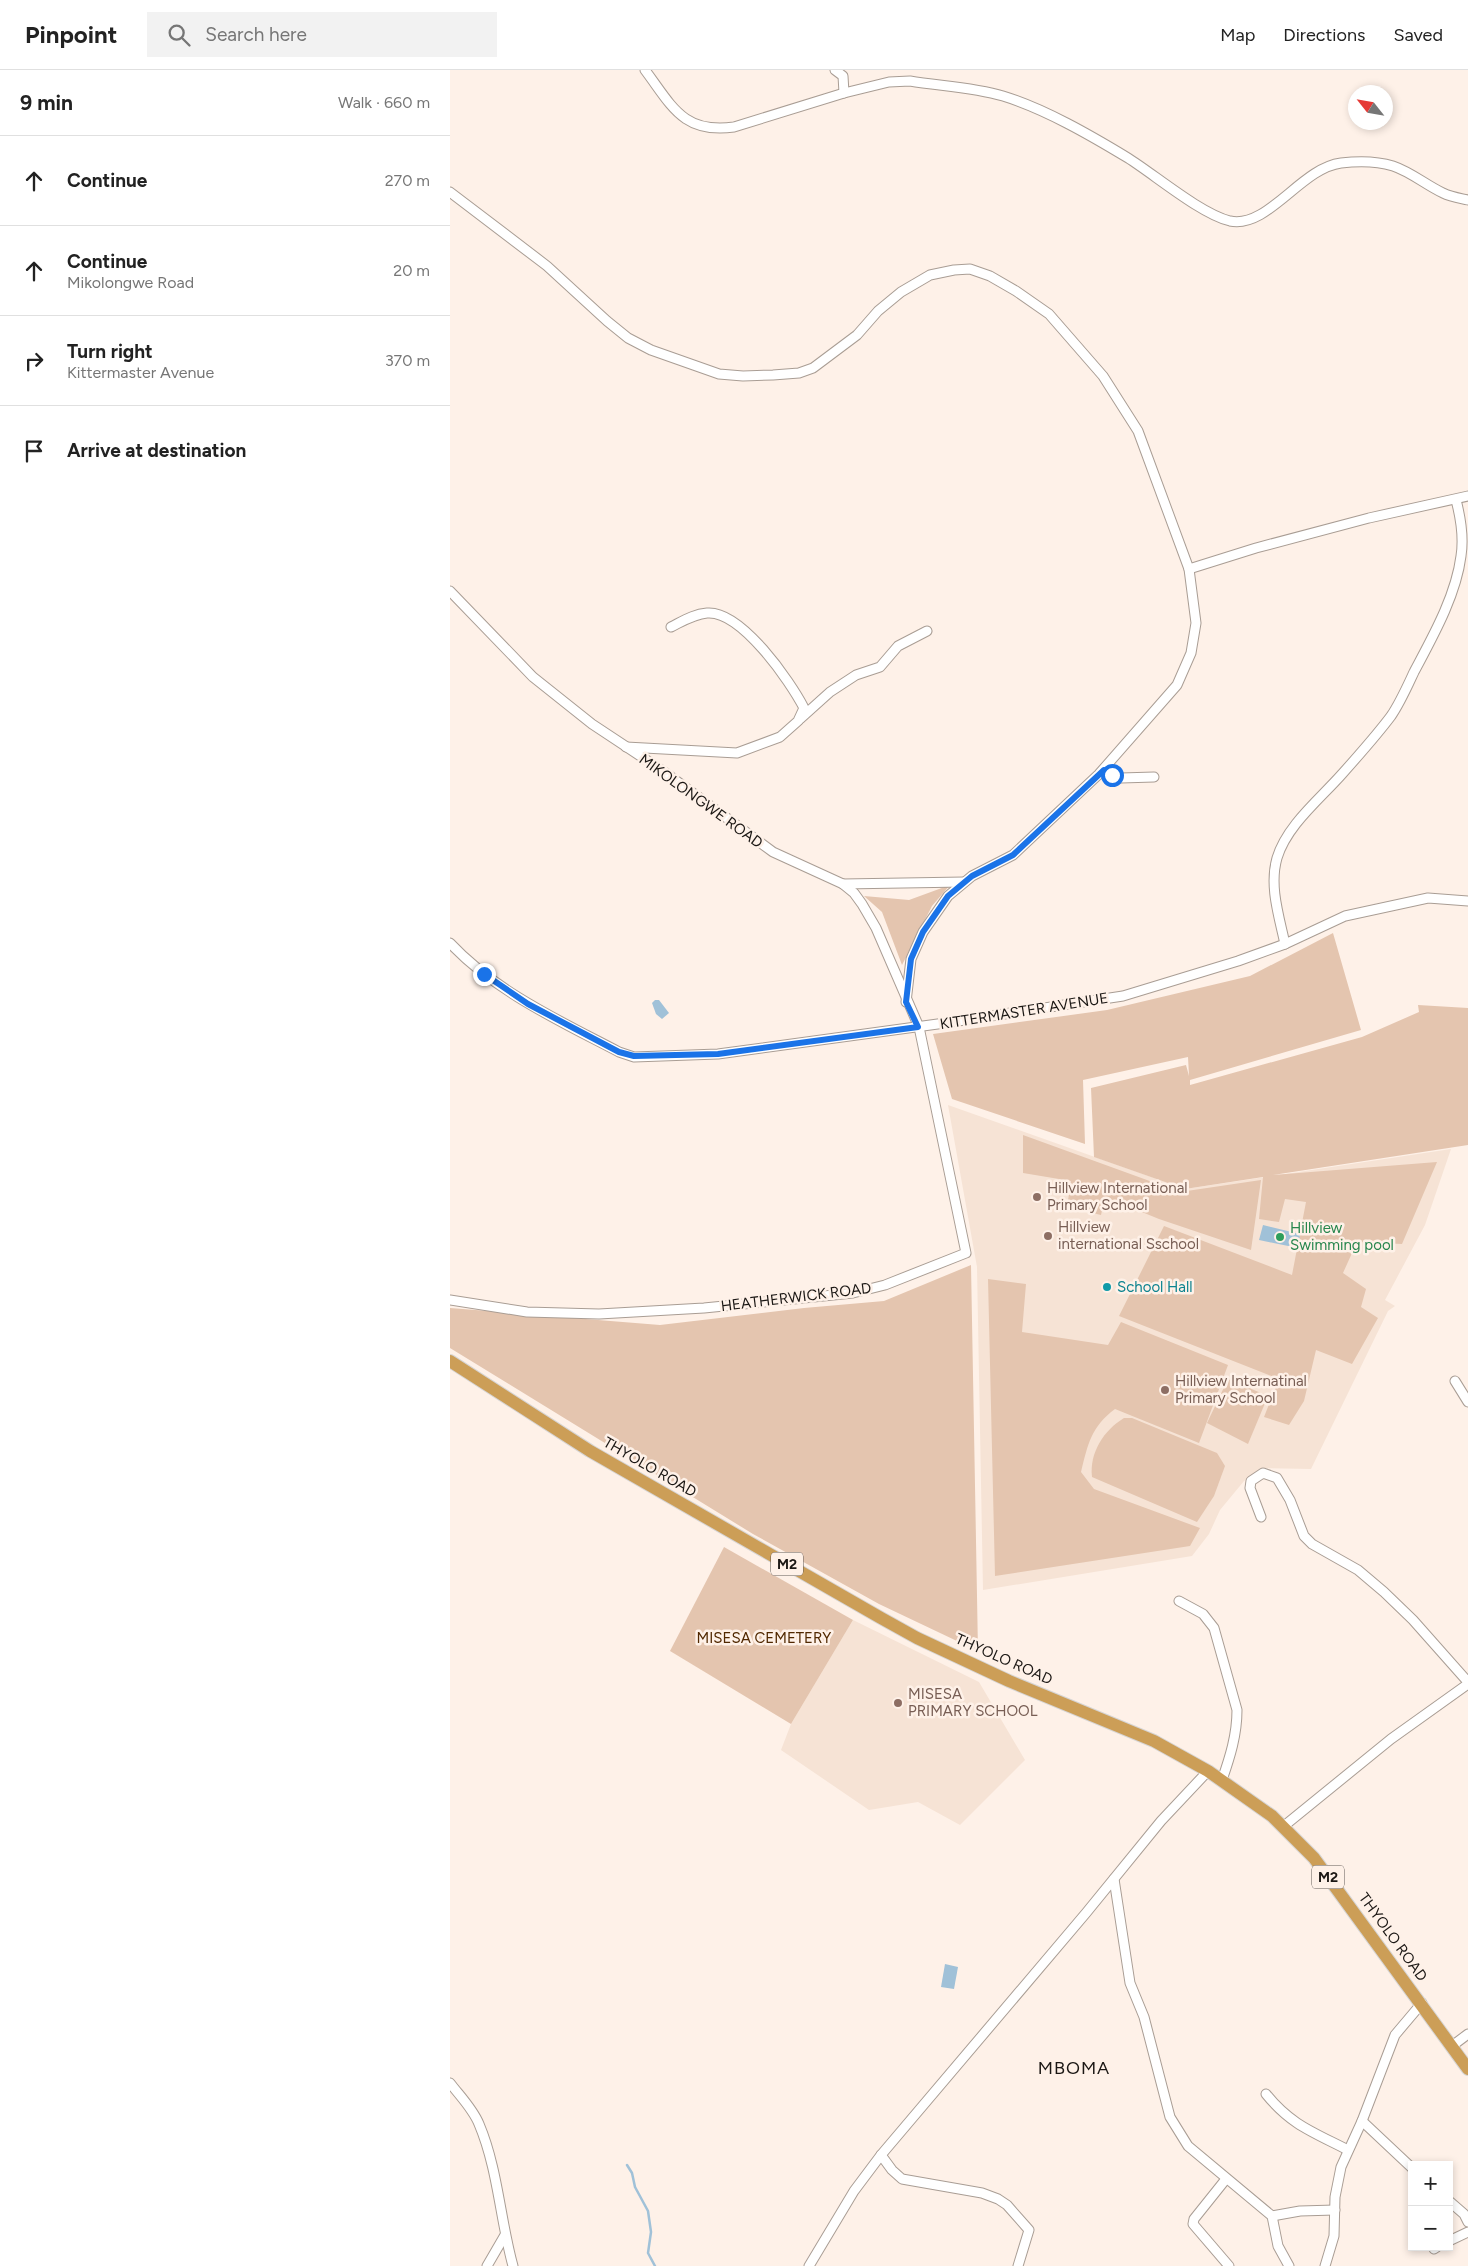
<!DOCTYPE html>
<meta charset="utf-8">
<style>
:root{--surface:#fff;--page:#f2f2f2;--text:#222;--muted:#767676;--line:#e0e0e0}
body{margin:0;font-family:Figtree,sans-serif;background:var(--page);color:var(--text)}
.controls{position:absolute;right:15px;bottom:15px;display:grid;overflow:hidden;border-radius:0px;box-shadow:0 2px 8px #0003}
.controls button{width:45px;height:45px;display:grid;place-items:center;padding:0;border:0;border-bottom:1px solid var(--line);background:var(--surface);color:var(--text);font:25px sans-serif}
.compass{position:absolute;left:898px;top:15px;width:45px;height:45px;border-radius:50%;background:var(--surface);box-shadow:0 2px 8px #0003;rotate:301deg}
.stop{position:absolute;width:15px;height:15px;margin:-11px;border:4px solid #1a73e8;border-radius:50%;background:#fff}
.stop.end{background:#1a73e8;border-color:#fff;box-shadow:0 1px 5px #0008}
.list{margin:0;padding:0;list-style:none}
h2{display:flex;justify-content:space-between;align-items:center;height:65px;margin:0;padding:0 20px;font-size:21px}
h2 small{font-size:16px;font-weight:400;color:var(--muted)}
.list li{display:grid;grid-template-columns:32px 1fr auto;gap:15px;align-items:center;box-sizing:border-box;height:90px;padding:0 20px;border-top:1px solid var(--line)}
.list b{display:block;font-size:19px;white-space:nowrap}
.list p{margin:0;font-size:16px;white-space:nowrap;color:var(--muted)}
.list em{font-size:16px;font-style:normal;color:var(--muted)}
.icon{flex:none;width:28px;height:28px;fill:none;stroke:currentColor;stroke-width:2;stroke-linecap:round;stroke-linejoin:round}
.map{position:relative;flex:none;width:1018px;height:2196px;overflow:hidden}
header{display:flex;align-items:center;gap:30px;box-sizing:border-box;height:70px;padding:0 25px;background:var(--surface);border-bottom:1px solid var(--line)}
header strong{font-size:24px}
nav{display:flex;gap:28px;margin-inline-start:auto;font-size:18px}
.search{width:350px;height:45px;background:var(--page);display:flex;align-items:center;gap:12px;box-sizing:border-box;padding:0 18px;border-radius:0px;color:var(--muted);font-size:19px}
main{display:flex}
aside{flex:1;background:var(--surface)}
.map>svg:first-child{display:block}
</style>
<header>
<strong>Pinpoint</strong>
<div class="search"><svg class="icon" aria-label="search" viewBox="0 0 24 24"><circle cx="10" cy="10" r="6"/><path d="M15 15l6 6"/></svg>Search here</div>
<nav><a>Map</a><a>Directions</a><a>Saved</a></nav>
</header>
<main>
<aside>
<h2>9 min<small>Walk · 660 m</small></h2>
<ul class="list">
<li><svg class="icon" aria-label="ahead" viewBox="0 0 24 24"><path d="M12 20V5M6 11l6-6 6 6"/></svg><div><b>Continue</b></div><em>270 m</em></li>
<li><svg class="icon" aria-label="ahead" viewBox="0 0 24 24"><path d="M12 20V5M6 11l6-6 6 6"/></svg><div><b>Continue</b><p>Mikolongwe Road</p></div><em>20 m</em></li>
<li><svg class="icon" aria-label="right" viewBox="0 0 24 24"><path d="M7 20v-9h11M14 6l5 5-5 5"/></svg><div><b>Turn right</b><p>Kittermaster Avenue</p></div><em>370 m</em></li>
<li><svg class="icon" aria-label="arrive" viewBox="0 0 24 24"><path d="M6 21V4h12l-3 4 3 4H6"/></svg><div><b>Arrive at destination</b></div></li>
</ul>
</aside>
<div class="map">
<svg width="1018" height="2196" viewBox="0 0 1018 2196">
<rect width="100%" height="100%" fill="#fef1e8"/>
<g fill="#f6e3d5">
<path d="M 498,1035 L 735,1119 L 1001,1079 L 975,1155 L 935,1230 L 945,1236 L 938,1241 L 861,1399 L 813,1398 L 794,1411 L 770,1440 L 759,1464 L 742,1486 L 533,1520 L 527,1197 Z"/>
<path d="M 403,1550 L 529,1612 L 575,1690 L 510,1755 L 468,1732 L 419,1740 L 331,1680 L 341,1654 Z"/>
</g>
<g fill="#e4c5af">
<path d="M 500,815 L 482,836 L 452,895 L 432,842 L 414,826 L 459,830 Z"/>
<path d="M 883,863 L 911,960 L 740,1010 L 740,1015 L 912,967 L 969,942 L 968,935 L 1018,938 L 1018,1075 L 823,1105 L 987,1092 L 952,1174 L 907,1172 L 893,1203 L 916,1219 L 911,1237 L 928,1248 L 902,1294 L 866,1280 L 854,1331 L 839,1355 L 814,1347 L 829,1309 L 669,1246 L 714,1156 L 842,1205 L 856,1132 L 835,1129 L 829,1152 L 809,1149 L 813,1107 L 735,1119 L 644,1087 L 641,1018 L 736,995 L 739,1006 L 738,987 L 633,1010 L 635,1074 L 502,1029 L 483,964 L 657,940 L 800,906 Z"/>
<path d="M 573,1065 L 730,1122 L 811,1110 L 801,1180 L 709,1149 L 655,1127 L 651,1145 L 617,1137 L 621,1111 L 573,1103 Z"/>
<path d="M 521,1195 L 528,1581 L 429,1534 L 303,1464 L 0,1278 L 0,1238 L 210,1255 L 354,1238 L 434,1231 Z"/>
<path d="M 538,1209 L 576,1214 L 572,1262 L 658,1275 L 671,1252 L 778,1295 L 749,1373 L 665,1339 C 641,1357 638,1374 631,1402 L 644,1419 L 750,1458 L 740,1476 L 545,1506 Z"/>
<path d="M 778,1309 L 818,1326 L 798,1374 L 757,1353 Z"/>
<path d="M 674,1348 L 682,1348 L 767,1383 L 775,1396 L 764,1426 L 747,1452 L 642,1407 C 639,1383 654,1360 674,1348 Z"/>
<path d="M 274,1477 L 403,1550 L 341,1654 L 220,1581 Z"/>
</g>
<g fill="#a0c1d8">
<path d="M 205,930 L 209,930 L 219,943 L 212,949 L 206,944 L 202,933 Z"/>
<path d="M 813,1155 L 850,1164 L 848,1178 L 809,1170 Z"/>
<path d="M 495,1894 L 508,1897 L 504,1919 L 491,1917 Z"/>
</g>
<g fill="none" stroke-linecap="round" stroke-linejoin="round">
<path stroke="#a0c1d8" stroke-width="2.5" d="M 177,2095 L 182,2103 L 185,2117 L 198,2141 L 201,2162 L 198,2183 L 205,2196"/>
<defs>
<g id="minor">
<path d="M 195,0 C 222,36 233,64 284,57 L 394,23 L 439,12 L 460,11 C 490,16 523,17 553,26 C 595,39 640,65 678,88 C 705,105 751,144 780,151 C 818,159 851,98 891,93 C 907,91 927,91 943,96 C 961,102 976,115 993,123 C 1001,127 1009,128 1018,130"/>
<path d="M 385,0 L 393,6 L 394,23"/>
<path d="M 0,122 L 97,196 L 157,251 L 178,268 L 201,280 L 269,304 L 293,306 L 323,305 L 349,303 L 363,298 L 407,265 L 428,241 L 451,222 L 480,205 L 504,200 L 520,199 L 540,206 L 566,221 L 599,244 L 653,306 L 688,361 L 739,499 L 746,553 L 741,583 L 727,615 L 649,704 L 563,785 L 522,806 L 498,826 L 473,862 L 461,889 L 456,932"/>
<path d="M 739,499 L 806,478 L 919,448 L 1018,426"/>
<path d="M 0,521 L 83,607 L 142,654 L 213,701 L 323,782 L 393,814 L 404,823 L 412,834 L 426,858 L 469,957 L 516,1183 L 435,1215 L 403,1223 L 254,1238 L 149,1244 L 77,1242 L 0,1230"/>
<path d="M 350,649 L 380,622 L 406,605 L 430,597 L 448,576 L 477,561"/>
<path d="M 176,677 L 287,683 L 330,667 L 348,651 L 354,638 C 340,611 291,540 257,543 C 244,544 233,551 221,557"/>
<path d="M 654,700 L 671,708 L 704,707"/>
<path d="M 393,814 L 514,812"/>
<path d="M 0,873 C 46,922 110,951 169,982 L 184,987 L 268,984 L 495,953 L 673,926 L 788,891 L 835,874 L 895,846 L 978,828 L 1018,831"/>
<path d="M 835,874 C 829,846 819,816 827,788 C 837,755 870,729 892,704 C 909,685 926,666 941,646 C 950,633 957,617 964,602 C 982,568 1006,526 1011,486 C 1014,467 1011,449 1006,430"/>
<path d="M 1005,1311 L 1018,1332"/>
<path d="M 811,1447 L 800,1418 L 801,1411 L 813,1403 L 827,1408 L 840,1430 L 854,1466 L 862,1474 L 908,1500 L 934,1522 L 963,1550 L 1018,1612"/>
<path d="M 729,1531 L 753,1544 L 764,1558 L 787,1640 C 787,1665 780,1687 772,1710"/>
<path d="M 834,1756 L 941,1669 L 1018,1614"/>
<path d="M 664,1809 L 680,1913 L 694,1947 L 720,2047 L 738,2076 L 822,2146 L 828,2176 L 839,2196"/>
<path d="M 1002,1976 L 1018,1964"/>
<path d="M 0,2013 C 10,2026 23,2039 29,2054 C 48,2099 50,2149 63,2196"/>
<path d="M 816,2024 C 841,2055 863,2062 898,2080"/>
<path d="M 912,2051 L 962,2098"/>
<path d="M 431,2085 L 442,2100 L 452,2109 L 532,2123 L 548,2129 L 557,2135 L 579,2160 L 568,2196"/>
<path d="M 776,2109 L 744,2149 L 743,2154 L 779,2196"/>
<path d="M 999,2131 L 1014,2144 L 1018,2152"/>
<path d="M 822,2146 L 850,2141 L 885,2140"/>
<path d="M 999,2171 L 1018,2162"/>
<path d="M 984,2179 L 987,2177"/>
<path d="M 37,2196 L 55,2165"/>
<path d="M 359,2196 L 404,2121 L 431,2085 L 636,1843 L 711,1751 L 758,1701"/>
<path d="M 875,2196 L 884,2166 L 885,2127 L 891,2097 L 912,2051 L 945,1965 L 972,1933"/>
</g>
<path id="highway" d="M 0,1291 L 140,1381 L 431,1548 L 467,1568 L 559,1611 L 704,1671 L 758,1701 L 822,1746 L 864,1788 L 1018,1999"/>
</defs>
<use href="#minor" stroke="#a99d94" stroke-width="11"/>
<use href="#highway" stroke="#d6d5d5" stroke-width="14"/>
<use href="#minor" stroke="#fff" stroke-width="9"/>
<use href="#highway" stroke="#cc9e57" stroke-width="12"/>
</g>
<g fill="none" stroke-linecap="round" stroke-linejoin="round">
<path stroke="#1a73e8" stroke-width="6" d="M 34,904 L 78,934 L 169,982 L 184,986 L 268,984 L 468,957 L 456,932 L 461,889 L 473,862 L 498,826 L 522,806 L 563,785 L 654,700 L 662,705"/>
</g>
<g fill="#8d6e63" stroke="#fef1e8" stroke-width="2">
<circle cx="587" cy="1127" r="5"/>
<circle cx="598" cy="1166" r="5"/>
<circle cx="715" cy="1320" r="5"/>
<circle cx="448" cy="1633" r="5"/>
</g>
<circle fill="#2e9e5b" stroke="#fef1e8" stroke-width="2" cx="830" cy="1167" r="5"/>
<circle fill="#0f9aa8" stroke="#fef1e8" stroke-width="2" cx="657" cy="1217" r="5"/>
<g text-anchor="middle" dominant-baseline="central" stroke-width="5" stroke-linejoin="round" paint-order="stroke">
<g fill="#fef1e8" stroke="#5f5854" stroke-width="1">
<rect x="321" y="1482.5" width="32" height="23" rx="4"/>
<rect x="862" y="1795.5" width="32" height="23" rx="4"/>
</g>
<g font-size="14" font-weight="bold" fill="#1b1714">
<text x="337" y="1494">M2</text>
<text x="878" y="1807">M2</text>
</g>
<g font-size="15" fill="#1b1714" stroke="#fef1e8">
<text transform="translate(251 731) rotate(36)">MIKOLONGWE ROAD</text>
<text transform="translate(574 941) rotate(-9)">KITTERMASTER AVENUE</text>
<text transform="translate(346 1227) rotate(-7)">HEATHERWICK ROAD</text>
<text transform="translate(200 1397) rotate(30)">THYOLO ROAD</text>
<text transform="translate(554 1589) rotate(24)">THYOLO ROAD</text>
<text transform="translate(943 1867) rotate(54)">THYOLO ROAD</text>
</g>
<g font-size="15" fill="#785e54" stroke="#fef1e8" text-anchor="start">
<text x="597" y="1118">Hillview International<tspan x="597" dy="17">Primary School</tspan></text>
<text x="608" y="1157">Hillview<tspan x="608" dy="17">international Sschool</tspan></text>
<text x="725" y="1311">Hillview Internatinal<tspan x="725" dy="17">Primary School</tspan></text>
<text x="458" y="1624">MISESA<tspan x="458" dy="17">PRIMARY SCHOOL</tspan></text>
</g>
<g font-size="15" fill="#27864d" stroke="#fef1e8" text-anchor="start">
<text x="840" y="1158">Hillview<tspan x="840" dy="17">Swimming pool</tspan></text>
</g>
<g font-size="15" fill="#0d838f" stroke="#fef1e8" text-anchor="start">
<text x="667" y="1217">School Hall</text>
</g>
<g font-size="15" fill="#512800" stroke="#fef1e8">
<text x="314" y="1568">MISESA CEMETERY</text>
</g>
<g font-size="18" letter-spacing="1" fill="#1b1714" stroke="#fef1e8">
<text x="624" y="1998">MBOMA</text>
</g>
</g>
</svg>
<div class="controls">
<button>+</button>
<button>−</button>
</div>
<svg class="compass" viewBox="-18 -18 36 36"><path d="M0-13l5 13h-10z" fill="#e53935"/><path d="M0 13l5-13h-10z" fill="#767676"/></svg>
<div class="stop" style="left:662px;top:705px"></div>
<div class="stop end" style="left:34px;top:904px"></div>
</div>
</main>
